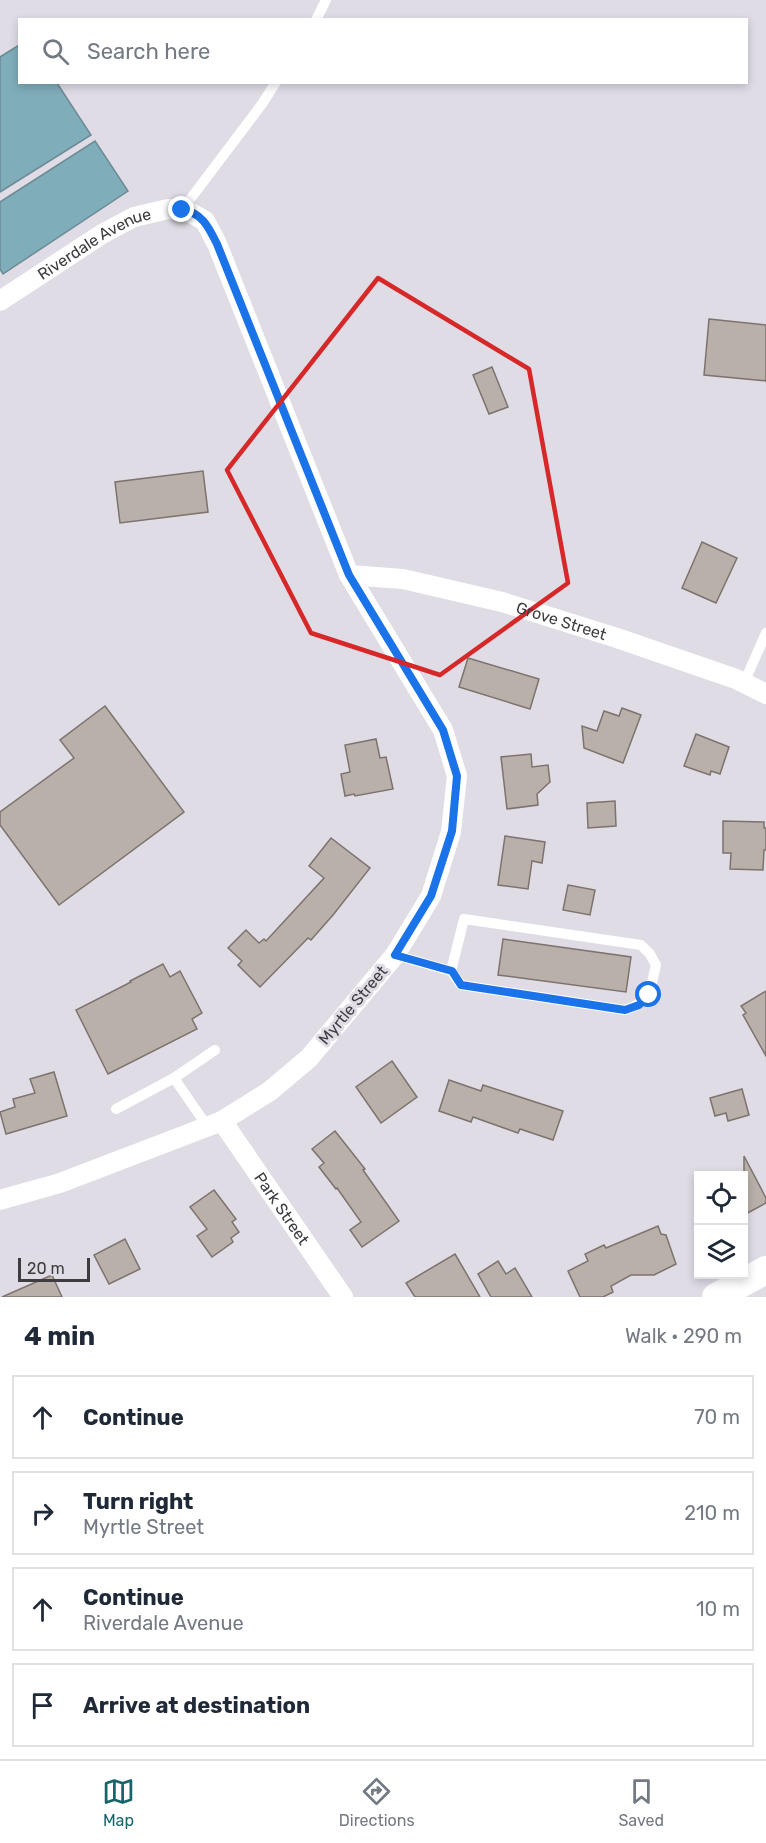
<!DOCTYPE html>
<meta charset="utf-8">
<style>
:root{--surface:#fff;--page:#f6f6f7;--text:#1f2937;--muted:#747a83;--line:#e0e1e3;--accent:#17656b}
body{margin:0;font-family:Rubik,sans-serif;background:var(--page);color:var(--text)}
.controls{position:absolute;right:18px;bottom:18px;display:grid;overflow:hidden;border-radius:0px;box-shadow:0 3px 9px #0003}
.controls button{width:54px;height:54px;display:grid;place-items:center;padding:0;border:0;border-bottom:2px solid var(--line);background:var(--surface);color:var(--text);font:30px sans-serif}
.scale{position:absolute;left:18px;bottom:15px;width:72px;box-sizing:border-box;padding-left:6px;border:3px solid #3e3c40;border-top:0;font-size:16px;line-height:21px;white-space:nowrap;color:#3e3c40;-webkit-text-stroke:4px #e0dce6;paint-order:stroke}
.stop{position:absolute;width:18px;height:18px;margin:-14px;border:4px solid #1a73e8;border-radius:50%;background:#fff}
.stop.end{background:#1a73e8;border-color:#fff;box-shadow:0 2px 6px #0008}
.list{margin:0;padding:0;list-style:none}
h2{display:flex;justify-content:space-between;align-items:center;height:78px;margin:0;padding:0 24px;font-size:26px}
h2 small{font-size:20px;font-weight:400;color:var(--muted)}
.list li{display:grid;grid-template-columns:39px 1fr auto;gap:18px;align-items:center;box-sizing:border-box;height:84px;margin:0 12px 12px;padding:0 12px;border:2px solid var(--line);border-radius:0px}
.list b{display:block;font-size:22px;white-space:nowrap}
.list p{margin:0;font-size:20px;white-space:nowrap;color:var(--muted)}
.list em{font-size:20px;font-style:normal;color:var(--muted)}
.icon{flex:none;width:33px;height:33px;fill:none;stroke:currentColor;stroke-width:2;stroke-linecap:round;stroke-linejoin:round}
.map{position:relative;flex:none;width:766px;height:1297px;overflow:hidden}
.search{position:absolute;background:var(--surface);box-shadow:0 3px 9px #0003;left:18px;right:18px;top:18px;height:66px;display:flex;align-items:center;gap:15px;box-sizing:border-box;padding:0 21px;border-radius:0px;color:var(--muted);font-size:22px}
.sheet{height:462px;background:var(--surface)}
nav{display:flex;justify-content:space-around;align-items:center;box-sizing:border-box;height:84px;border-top:2px solid var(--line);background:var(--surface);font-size:16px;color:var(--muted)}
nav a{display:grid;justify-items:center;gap:3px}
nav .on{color:var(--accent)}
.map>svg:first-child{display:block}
</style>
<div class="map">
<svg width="766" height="1297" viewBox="0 0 766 1297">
<rect width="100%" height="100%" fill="#e0dce6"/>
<g fill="#7fadb9" stroke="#6c8b95" stroke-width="1.5">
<path d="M 19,45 L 20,82 L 57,83 L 91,135 L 0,192 L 0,57 Z"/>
<path d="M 95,141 L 128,191 L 3,274 L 0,269 L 0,202 Z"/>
</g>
<g fill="#bab0aa" stroke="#7c736e" stroke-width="1.5">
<path d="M 709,319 L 766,325 L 766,381 L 704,375 Z"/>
<path d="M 492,367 L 508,407 L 489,414 L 473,375 Z"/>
<path d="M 203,471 L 208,512 L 120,523 L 115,482 Z"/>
<path d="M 702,542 L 737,558 L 716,603 L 682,588 Z"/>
<path d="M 468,658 L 539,679 L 530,709 L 459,687 Z"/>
<path d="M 105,706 L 184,812 L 59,905 L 0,825 L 0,812 L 74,758 L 60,740 Z"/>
<path d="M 622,708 L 641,715 L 623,763 L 584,748 L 582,726 L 597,731 L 604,711 L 619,716 Z"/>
<path d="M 696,734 L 729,747 L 720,774 L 711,771 L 710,775 L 684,766 Z"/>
<path d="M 376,739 L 380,758 L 386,757 L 393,789 L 355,796 L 354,794 L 345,796 L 341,774 L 350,772 L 345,745 Z"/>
<path d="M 531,754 L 532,767 L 548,765 L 550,782 L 537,794 L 538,805 L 507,809 L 501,757 Z"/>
<path d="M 615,801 L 616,826 L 588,828 L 587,803 Z"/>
<path d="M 723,821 L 764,822 L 764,828 L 766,828 L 766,850 L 764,850 L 763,870 L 730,869 L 731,853 L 723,853 Z"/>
<path d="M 505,836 L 545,842 L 542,863 L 532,861 L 528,889 L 498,885 Z"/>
<path d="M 331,838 L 370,868 L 333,915 L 311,940 L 308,938 L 260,987 L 238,965 L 242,961 L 228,948 L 246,930 L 259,943 L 264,939 L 266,941 L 324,878 L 309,866 Z"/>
<path d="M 568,885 L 595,890 L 590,915 L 563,910 Z"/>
<path d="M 503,939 L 631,957 L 626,992 L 498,975 Z"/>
<path d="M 163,964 L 170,977 L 180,971 L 202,1013 L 192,1019 L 197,1029 L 108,1074 L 76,1010 L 131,982 L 130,981 Z"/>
<path d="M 766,991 L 766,1056 L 743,1015 L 746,1013 L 741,1006 Z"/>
<path d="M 392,1061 L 417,1097 L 381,1123 L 356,1087 Z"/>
<path d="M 54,1072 L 67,1116 L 6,1134 L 0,1112 L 15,1107 L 13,1099 L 35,1093 L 30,1079 Z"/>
<path d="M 449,1080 L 481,1091 L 483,1085 L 563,1111 L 553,1140 L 520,1129 L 518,1133 L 473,1117 L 471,1122 L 439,1111 Z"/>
<path d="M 742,1089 L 749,1115 L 728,1121 L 726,1113 L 715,1116 L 710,1098 Z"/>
<path d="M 335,1131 L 365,1169 L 363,1170 L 399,1221 L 362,1247 L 350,1230 L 361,1222 L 337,1188 L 336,1189 L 319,1167 L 324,1163 L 312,1149 Z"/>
<path d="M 744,1156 L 766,1198 L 766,1203 L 744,1215 Z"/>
<path d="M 214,1190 L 236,1219 L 232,1222 L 239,1232 L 231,1238 L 233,1242 L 212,1257 L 197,1236 L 207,1229 L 190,1207 Z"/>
<path d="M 658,1226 L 661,1234 L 666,1235 L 676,1264 L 654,1275 L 631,1275 L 611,1286 L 613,1292 L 603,1297 L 580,1297 L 568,1271 L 588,1261 L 585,1254 L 604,1245 L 606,1248 Z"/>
<path d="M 125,1239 L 140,1269 L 109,1284 L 94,1255 Z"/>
<path d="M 455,1254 L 480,1297 L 415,1297 L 406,1283 Z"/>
<path d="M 498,1261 L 506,1274 L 515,1268 L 532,1297 L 491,1297 L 478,1274 Z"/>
<path d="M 52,1275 L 62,1297 L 2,1297 Z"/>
</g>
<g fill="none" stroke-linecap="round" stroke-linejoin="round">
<g stroke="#fff" stroke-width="10">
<path d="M 316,20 L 326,0"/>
<path d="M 182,210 L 262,104 L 276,82"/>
<path d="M 744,683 L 766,633"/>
<path d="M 395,955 L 451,971 L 464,919 L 641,945 L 650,954 L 656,965 C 650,990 652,1001 625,1010 L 461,985 L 451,971"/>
<path d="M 116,1109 L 174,1078"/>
<path d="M 207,1126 L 174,1078 L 215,1050"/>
</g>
<g stroke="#fff" stroke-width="20">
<path id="s1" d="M 0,301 L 102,234 L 134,217 L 168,209 L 186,210 L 205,221 L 217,244 L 349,575 L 443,730 L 457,776 L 451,832 L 431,896 L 395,955 L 309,1058 L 270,1091 L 222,1121 L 60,1183 L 0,1200"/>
<path id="s2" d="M 349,575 L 403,579 L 502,602 L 617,638 L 736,679 L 766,694"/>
<path id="s3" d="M 222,1121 L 343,1297"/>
</g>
<path stroke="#fff" stroke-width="28" d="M 716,1297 L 766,1270"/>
</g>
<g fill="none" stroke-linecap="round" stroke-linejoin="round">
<path stroke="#1a73e8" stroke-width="8" d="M 182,210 C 202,212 209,228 217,244 L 349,575 L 443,730 L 457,776 L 452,831 L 431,896 L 395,955 L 452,971 L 461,985 L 625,1010 L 639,1005 L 649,995"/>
</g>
<path fill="none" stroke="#d62828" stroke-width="4.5" stroke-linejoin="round" d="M 378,278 L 529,369 L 568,583 L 440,675 L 311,633 L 227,470 Z"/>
<g text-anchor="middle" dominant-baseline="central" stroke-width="6" stroke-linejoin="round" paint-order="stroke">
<g font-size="16" fill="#3e3c40" stroke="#e0dce6">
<text stroke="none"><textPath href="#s1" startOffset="111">Riverdale Avenue</textPath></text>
<text stroke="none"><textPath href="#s2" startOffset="218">Grove Street</textPath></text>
<text transform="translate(353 1005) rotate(-50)">Myrtle Street</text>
<text stroke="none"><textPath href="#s3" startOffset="106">Park Street</textPath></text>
</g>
</g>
</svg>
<div class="controls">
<button><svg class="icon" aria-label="locate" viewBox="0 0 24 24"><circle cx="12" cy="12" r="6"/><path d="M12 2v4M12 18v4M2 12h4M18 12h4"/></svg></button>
<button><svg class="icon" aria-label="layers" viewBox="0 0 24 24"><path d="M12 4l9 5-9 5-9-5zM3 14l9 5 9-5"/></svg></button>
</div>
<div class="scale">20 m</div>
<div class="stop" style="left:649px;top:995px"></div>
<div class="stop end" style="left:182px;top:210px"></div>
<div class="search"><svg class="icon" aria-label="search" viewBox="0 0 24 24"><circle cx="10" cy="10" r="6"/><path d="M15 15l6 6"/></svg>Search here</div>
</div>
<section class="sheet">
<h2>4 min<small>Walk · 290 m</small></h2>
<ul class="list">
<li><svg class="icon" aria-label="ahead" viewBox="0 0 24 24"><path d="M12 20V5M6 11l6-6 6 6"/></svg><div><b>Continue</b></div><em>70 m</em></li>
<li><svg class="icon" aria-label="right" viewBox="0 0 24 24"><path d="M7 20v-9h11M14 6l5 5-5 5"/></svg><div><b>Turn right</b><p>Myrtle Street</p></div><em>210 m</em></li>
<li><svg class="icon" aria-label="ahead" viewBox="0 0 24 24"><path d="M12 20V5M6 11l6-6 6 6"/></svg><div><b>Continue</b><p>Riverdale Avenue</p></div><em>10 m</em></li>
<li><svg class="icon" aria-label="arrive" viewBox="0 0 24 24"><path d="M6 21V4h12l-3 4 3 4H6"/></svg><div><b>Arrive at destination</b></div></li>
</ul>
</section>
<nav>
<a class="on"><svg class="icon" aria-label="map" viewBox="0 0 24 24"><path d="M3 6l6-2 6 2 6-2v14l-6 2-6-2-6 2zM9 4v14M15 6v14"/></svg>Map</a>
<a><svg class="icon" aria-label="directions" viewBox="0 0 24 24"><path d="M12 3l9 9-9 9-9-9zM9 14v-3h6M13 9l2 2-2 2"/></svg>Directions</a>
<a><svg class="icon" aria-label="saved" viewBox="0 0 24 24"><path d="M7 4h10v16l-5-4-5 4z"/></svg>Saved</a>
</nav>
